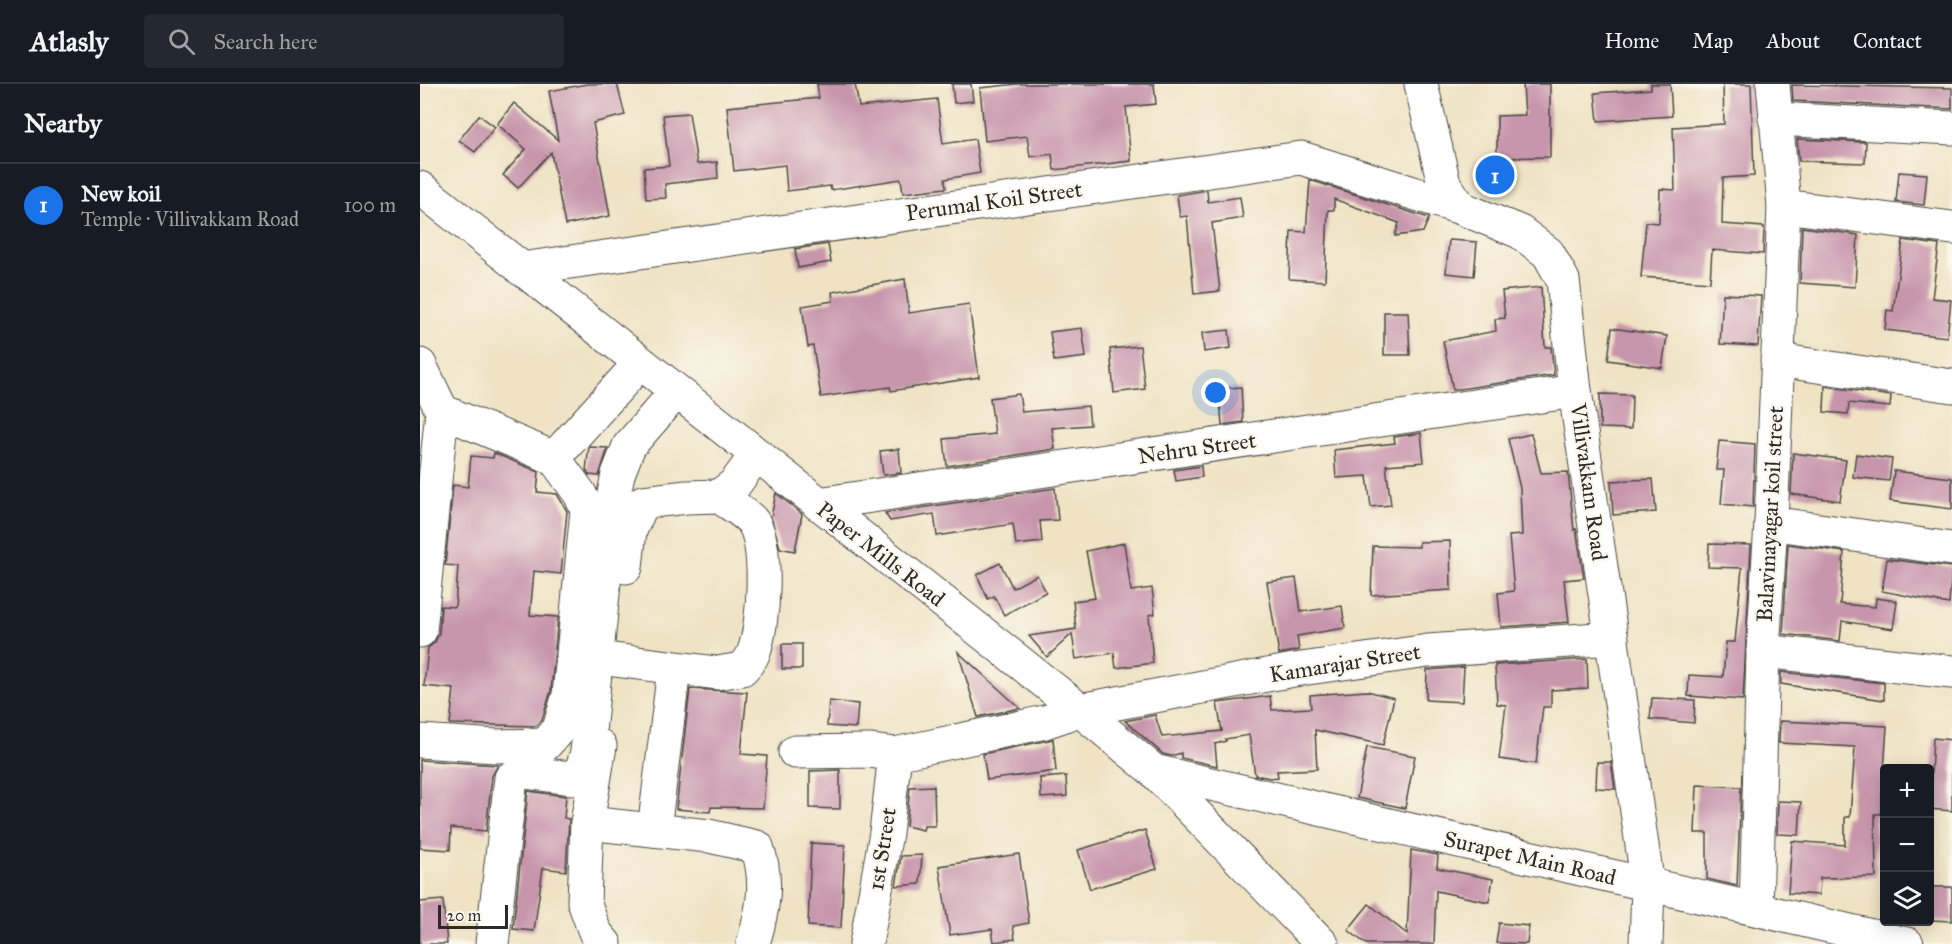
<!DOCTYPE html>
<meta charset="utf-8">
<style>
:root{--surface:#171b24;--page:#242831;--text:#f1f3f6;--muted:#9ea1a6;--line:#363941;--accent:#1a73e8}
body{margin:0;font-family:"IM FELL Great Primer",serif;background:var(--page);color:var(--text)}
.controls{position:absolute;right:18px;bottom:18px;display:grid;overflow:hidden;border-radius:6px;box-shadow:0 3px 15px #0003}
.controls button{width:54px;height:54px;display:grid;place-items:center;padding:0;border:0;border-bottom:2px solid var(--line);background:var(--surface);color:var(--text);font:30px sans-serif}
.scale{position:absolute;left:18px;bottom:15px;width:70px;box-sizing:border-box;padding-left:6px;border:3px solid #2b2b2b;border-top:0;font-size:16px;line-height:21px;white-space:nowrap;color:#2b2b2b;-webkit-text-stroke:4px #fbf7ec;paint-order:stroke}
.you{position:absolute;left:796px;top:309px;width:21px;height:21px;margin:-15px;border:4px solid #fff;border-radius:50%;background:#1a73e8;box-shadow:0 0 0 9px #1a73e833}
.badge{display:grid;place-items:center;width:39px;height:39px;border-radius:50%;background:var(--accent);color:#fff;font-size:20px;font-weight:700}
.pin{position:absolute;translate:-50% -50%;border:3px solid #fff;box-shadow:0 2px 6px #0006}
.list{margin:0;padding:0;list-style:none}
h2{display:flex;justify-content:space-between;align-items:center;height:78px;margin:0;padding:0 24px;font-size:26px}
h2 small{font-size:20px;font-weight:400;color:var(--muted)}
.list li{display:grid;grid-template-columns:39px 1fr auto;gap:18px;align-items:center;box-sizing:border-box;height:84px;padding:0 24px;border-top:2px solid var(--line)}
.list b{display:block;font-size:22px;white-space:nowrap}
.list p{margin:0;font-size:20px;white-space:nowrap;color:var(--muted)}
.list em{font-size:20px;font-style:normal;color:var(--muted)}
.icon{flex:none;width:33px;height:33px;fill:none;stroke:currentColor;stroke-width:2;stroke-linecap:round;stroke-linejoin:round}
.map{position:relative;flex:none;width:1532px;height:860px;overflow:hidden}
header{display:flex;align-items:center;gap:36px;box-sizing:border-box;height:84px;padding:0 30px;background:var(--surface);border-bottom:2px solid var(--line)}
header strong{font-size:28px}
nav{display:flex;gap:33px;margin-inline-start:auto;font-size:21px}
.search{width:420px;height:54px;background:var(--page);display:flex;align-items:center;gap:15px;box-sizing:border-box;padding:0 21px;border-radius:6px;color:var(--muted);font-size:22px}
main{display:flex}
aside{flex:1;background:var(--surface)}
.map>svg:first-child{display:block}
</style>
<header>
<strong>Atlasly</strong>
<div class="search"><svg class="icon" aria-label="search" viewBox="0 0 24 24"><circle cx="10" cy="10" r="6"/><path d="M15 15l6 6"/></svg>Search here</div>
<nav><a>Home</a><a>Map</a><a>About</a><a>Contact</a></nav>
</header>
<main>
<aside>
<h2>Nearby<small></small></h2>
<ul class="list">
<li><span class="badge">1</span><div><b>New koil</b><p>Temple · Villivakkam Road</p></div><em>100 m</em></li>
</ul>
</aside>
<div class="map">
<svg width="1532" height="860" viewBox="0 0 1532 860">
<rect width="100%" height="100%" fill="#fbf7ec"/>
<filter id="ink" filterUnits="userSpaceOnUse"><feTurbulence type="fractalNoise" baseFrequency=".0167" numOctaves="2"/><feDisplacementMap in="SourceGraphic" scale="12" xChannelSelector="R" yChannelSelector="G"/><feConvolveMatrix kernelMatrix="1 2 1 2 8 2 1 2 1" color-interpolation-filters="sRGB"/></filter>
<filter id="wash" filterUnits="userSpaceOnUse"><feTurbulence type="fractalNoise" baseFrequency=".008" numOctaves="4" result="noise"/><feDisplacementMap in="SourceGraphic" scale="24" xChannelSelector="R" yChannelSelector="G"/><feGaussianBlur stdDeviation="1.35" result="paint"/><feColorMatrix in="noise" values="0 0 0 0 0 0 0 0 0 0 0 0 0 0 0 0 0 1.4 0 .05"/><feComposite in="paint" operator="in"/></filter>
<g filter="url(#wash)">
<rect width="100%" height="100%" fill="#efe3c4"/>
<g id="blocks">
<g fill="#c795ac">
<path d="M 167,0 L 197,0 L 205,31 L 173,39 L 190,132 L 145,141 L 131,68 L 98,104 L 83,91 L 106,65 L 77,40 L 94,19 L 138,56 L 129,7 Z"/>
<path d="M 397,0 L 435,0 L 439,23 L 517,15 L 523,60 L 555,55 L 560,89 L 525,95 L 526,104 L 483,109 L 481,95 L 411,106 L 410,102 L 367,107 L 365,81 L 314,87 L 307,23 L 399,14 Z"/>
<path d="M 532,0 L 551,0 L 553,17 L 534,19 Z"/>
<path d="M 598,0 L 734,0 L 736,20 L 706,23 L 711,77 L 634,86 L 632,70 L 610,73 L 607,52 L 565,57 L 560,4 Z"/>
<path d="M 1103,0 L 1130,0 L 1130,73 L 1077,74 L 1077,32 L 1105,31 Z"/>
<path d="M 1231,0 L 1250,0 L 1252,32 L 1178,37 L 1175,9 L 1231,5 Z"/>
<path d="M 1303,0 L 1331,0 L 1334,92 L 1303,94 L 1302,140 L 1344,143 L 1343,170 L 1292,166 L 1290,198 L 1221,193 L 1226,138 L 1239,139 L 1240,105 L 1255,106 L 1253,43 L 1304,40 Z"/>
<path d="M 1372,1 L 1532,4 L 1532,25 L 1373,17 Z"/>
<path d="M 269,29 L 277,80 L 297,78 L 298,94 L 245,100 L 246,114 L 226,115 L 224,84 L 249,82 L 243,31 Z"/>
<path d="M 59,31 L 75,43 L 55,68 L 39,56 Z"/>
<path d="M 1377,55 L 1446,58 L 1445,79 L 1379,77 Z"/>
<path d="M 1479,88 L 1507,90 L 1504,121 L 1476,118 Z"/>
<path d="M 890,96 L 1009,134 L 1003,148 L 975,152 L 979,139 L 914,115 L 914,126 L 908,126 L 905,197 L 869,195 L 871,147 L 886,148 Z"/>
<path d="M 787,106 L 788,118 L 820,113 L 823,134 L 792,139 L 800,207 L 774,210 L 767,132 L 760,133 L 757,111 Z"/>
<path d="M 1382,143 L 1438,151 L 1435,203 L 1380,199 Z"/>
<path d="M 1029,156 L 1057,158 L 1054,192 L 1026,189 Z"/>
<path d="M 1483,156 L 1519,161 L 1512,214 L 1531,216 L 1527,253 L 1465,246 L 1467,226 L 1473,227 Z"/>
<path d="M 408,160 L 411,178 L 378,184 L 375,165 Z"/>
<path d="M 485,195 L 489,229 L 549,220 L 559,293 L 471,307 L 470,303 L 401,313 L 393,262 L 388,263 L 382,222 L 413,217 L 412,208 Z"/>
<path d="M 1121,203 L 1125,263 L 1131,263 L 1134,291 L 1033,306 L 1023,257 L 1076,247 L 1075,235 L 1085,234 L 1082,207 Z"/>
<path d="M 1303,210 L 1341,212 L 1338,262 L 1300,260 Z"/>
<path d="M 964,228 L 988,228 L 990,271 L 964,271 Z"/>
<path d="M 662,244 L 666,273 L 634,277 L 630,248 Z"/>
<path d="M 1192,244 L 1247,252 L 1242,284 L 1188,276 Z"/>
<path d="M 809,246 L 811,264 L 784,268 L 782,249 Z"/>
<path d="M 720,262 L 725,305 L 694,309 L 690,265 Z"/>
<path d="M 1405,302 L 1471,312 L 1470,323 L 1429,319 L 1428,330 L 1404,328 Z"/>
<path d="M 821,303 L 823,338 L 802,341 L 799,305 Z"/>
<path d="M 599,310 L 602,328 L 668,322 L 670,341 L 632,344 L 635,365 L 527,382 L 524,355 L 575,350 L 570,314 Z"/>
<path d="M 1180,310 L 1212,311 L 1211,345 L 1180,344 Z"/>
<path d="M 1001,349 L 1004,378 L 966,381 L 971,421 L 951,423 L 947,392 L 916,394 L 914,366 L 975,359 L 974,353 Z"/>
<path d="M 1111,350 L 1121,389 L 1148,388 L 1154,446 L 1156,445 L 1164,494 L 1144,496 L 1149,538 L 1081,543 L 1078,509 L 1094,507 L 1089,452 L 1102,451 L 1100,404 L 1088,355 Z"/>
<path d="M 1299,357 L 1335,360 L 1333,423 L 1301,420 L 1304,386 L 1296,386 Z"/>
<path d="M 169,363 L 188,364 L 179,392 L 169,391 L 166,386 Z"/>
<path d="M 479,365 L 481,389 L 463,391 L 460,367 Z"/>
<path d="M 74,369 L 119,388 L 117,408 L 137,410 L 147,427 L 141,490 L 114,487 L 110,531 L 138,533 L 131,607 L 122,636 L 116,642 L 30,640 L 34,605 L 4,602 L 8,564 L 15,558 L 19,549 L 21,522 L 35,523 L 38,482 L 25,481 L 33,401 L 48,403 L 51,372 L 73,374 Z"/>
<path d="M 1373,369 L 1426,376 L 1420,417 L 1371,410 Z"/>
<path d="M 1436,370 L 1472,375 L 1469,397 L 1433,393 Z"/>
<path d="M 781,382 L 782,393 L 756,397 L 754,386 Z"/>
<path d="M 1474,387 L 1532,394 L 1532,425 L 1470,417 Z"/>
<path d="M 1233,395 L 1236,428 L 1193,431 L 1191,397 Z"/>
<path d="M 635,404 L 638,436 L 620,437 L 622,458 L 596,461 L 593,440 L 517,452 L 514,430 L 470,437 L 465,429 Z"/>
<path d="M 356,409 L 382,430 L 375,467 L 360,464 L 351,433 Z"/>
<path d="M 1030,457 L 1031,506 L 951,511 L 953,462 L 999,463 L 999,458 Z"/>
<path d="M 704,459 L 711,507 L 732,504 L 735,530 L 729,531 L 733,579 L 696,584 L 694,569 L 656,575 L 652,550 L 627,573 L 609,552 L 656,545 L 653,517 L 675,514 L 666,467 Z"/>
<path d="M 1289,460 L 1331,461 L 1323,616 L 1268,612 L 1269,591 L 1303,593 L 1306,558 L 1315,558 L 1322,484 L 1288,483 Z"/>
<path d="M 1368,460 L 1424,468 L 1420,520 L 1455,523 L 1456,514 L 1477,517 L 1473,545 L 1422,537 L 1420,557 L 1363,550 Z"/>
<path d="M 1467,475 L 1532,483 L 1529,520 L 1462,507 Z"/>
<path d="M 580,479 L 593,504 L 617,491 L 626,508 L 584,531 L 574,512 L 568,515 L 557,491 Z"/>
<path d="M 876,494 L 881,528 L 922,522 L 925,544 L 877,552 L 879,566 L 859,570 L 847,498 Z"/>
<rect x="362" y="560" width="20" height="25"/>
<path d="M 538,568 L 600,624 L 558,633 Z"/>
<path d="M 1167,575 L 1168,604 L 1131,606 L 1131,623 L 1123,623 L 1116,680 L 1079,675 L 1086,621 L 1077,620 L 1075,581 Z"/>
<path d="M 1044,583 L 1042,618 L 1006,616 L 1007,586 Z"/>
<path d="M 1361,588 L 1464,599 L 1464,616 L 1361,600 Z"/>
<path d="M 270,605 L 327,608 L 321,670 L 347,672 L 343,724 L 291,723 L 290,728 L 256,725 Z"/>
<path d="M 947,607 L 974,614 L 963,661 L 895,646 L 897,685 L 857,687 L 858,693 L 850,694 L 835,691 L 829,651 L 805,655 L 806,657 L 795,660 L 797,682 L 761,674 L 761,669 L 751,672 L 743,670 L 705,637 L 735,631 L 742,653 L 802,647 L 797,619 L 850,612 L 852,626 L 891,624 L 890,611 Z"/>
<path d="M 1232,614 L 1275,616 L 1274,639 L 1230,635 Z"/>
<path d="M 409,617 L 438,620 L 436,644 L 407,642 Z"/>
<path d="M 1360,637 L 1467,642 L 1461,730 L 1455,730 L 1456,793 L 1400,794 L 1399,811 L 1368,809 L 1372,757 L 1425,761 L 1425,733 L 1430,733 L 1435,663 L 1359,659 Z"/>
<path d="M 1513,654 L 1532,656 L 1532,727 L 1509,725 Z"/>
<path d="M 633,655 L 636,687 L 567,696 L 563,670 Z"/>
<path d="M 947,663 L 995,672 L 985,724 L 937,714 Z"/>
<path d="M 0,676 L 78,681 L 72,692 L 66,747 L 31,744 L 30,766 L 0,764 Z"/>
<path d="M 1177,678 L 1191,678 L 1195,705 L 1176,704 Z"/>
<path d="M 420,686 L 420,725 L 390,724 L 390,687 Z"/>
<path d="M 646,692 L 647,712 L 621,714 L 620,694 Z"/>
<path d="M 1277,701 L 1321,703 L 1317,802 L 1287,795 L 1287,749 L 1275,749 Z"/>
<path d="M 514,702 L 515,742 L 504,742 L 503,746 L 486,742 L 490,703 Z"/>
<path d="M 108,707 L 146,712 L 144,734 L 149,735 L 146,787 L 123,784 L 114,847 L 93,845 Z"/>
<path d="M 1358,717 L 1381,718 L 1379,751 L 1357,750 Z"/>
<path d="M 725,746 L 737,785 L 670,805 L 658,766 Z"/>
<path d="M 391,759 L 425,761 L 421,844 L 388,842 Z"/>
<path d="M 991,766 L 1018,771 L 1017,784 L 1073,795 L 1069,818 L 1016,807 L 1014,860 L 946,860 L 928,846 L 949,820 L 987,850 Z"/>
<path d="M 599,770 L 609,839 L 593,842 L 595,855 L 574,858 L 572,845 L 530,851 L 519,782 Z"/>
<path d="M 502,771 L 500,800 L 476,802 L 481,772 Z"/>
<path d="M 1510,803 L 1532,803 L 1532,837 L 1510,836 Z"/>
<path d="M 23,816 L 27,860 L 0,860 L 0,818 Z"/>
<path d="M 1079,839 L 1109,842 L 1107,860 L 1076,859 Z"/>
</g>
</g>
</g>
<g filter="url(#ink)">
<use href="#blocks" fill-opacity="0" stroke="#484742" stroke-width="1.5"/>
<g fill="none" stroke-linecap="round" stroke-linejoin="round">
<defs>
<g id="minor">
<path d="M 1001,0 L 1024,100 L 1041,124 L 1100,148 L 1128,169 L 1143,196 L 1155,307 L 1228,802 L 1226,860"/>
<path d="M 1355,35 L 1532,44"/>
<path d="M 1364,122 L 1532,144"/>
<path d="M 101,185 L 881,74 L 1041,124"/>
<path d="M 1357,276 L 1532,302"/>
<path d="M 0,281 L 22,327 L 134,374 L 160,410 L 167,426 L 149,611 L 139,645 L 125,661 L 76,662 L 0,657"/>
<path d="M 134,374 L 220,279"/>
<path d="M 398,420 L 1155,307"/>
<path d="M 1351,439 L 1532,465"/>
<path d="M 206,483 L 210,447 L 223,418 L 267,413 L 299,412 L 315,400 L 336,371"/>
<path d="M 0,547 L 22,327"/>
<path d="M 1343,567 L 1532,588"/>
<path d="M 194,576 L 297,589 L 322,585 C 326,581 331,575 333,570 C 344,544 349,461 333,438 C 325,428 309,420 299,412"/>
<path d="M 180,662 L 167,739 L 164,818 L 175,848 L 185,860"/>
<path d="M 375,668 L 449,667 L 475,670 L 625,638 L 660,626 L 874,586 L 1008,567 L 1192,554"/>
<path d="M 167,739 L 289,752 L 337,763 C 349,797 343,826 333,860"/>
<path d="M 234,746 L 254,585"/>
<path d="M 1336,825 L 1343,567 L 1351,439 L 1364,122 L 1353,0"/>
<path d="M 72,860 L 91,694 L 104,688 L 151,694 L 162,685 L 167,668 L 192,420 L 198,390 L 209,362 L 256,308"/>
<path d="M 446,860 L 466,749 L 475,670"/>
</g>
<g id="major">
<path d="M 0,104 L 660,626 L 734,687 L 902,860"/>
<path d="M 734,687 L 1487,860"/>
</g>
</defs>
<use href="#minor" stroke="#484742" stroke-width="35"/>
<use href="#major" stroke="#484742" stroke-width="35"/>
<use href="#minor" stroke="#fff" stroke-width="33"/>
<use href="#major" stroke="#fff" stroke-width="33"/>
</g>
</g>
<g text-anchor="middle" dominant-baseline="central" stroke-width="4.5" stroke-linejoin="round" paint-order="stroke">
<g font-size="22" fill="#2b2b2b" stroke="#fbf7ec">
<text transform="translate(574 117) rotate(-8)">Perumal Koil Street</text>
<text transform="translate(777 364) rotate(-8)">Nehru Street</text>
<text transform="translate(1169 398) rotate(82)">Villivakkam Road</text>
<text transform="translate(1350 430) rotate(-87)">Balavinayagar koil street</text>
<text transform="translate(461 470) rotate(38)">Paper Mills Road</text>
<text transform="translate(925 579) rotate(-9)">Kamarajar Street</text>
<text transform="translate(462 765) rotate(-81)">1st Street</text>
<text transform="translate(1110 774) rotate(13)">Surapet Main Road</text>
</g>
</g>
</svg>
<div class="controls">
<button>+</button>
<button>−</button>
<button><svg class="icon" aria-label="layers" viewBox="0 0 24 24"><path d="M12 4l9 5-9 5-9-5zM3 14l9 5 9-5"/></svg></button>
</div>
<div class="scale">20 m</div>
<div class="you"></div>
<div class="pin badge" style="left:1075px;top:91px">1</div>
</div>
</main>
